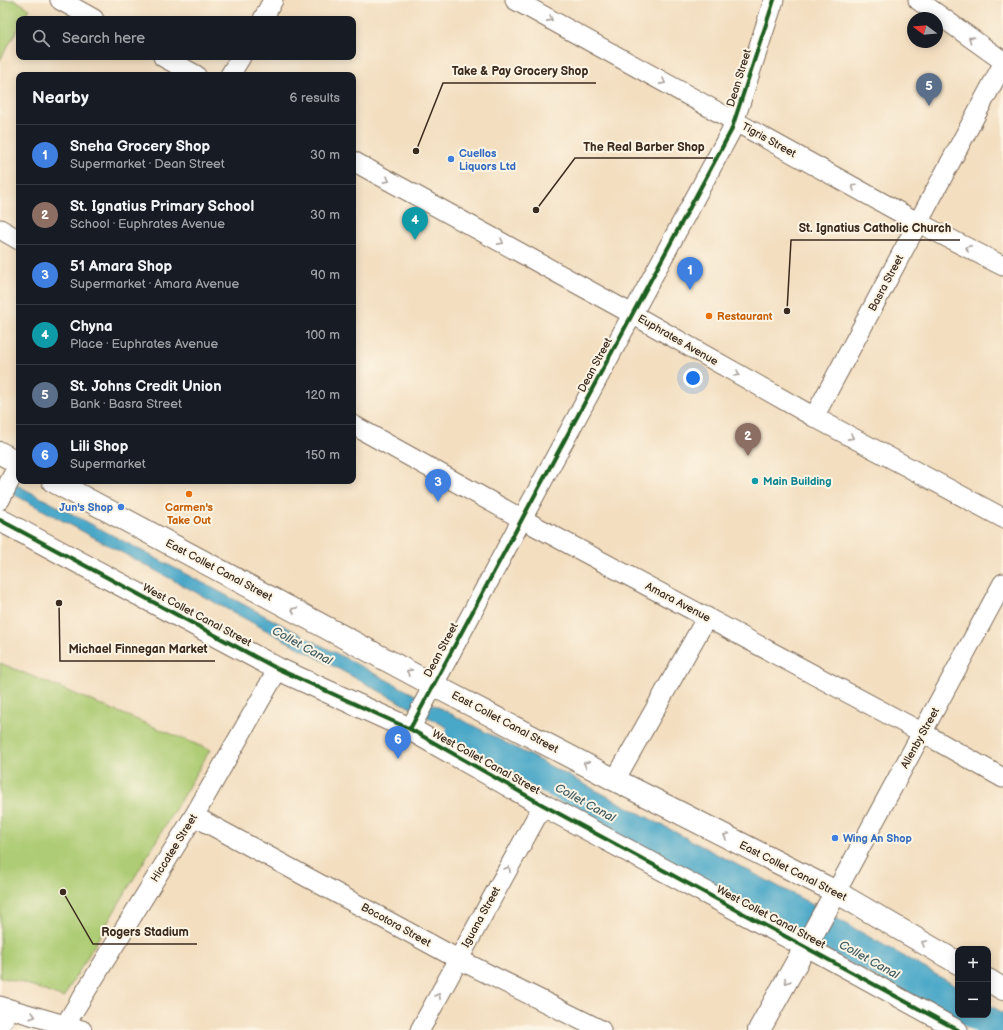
<!DOCTYPE html>
<meta charset="utf-8">
<style>
:root{--surface:#171b24;--page:#242831;--text:#f1f3f6;--muted:#9ea1a6;--line:#363941;--accent:#0f766e}
body{margin:0;font-family:"Balsamiq Sans",sans-serif;background:var(--page);color:var(--text)}
.controls{position:absolute;right:12px;bottom:12px;display:grid;overflow:hidden;border-radius:8px;box-shadow:0 2px 10px #0003}
.controls button{width:36px;height:36px;display:grid;place-items:center;padding:0;border:0;border-bottom:1px solid var(--line);background:var(--surface);color:var(--text);font:20px sans-serif}
.compass{position:absolute;left:907px;top:12px;width:36px;height:36px;border-radius:50%;background:var(--surface);box-shadow:0 2px 10px #0003;rotate:286deg}
.you{position:absolute;left:693px;top:378px;width:14px;height:14px;margin:-10px;border:3px solid #fff;border-radius:50%;background:#1a73e8;box-shadow:0 0 0 6px #1a73e833}
.badge{display:grid;place-items:center;width:26px;height:26px;border-radius:50%;background:var(--accent);color:#fff;font-size:13px;font-weight:700}
.pin{position:absolute;translate:-50% -33px;filter:drop-shadow(0 1px 2px #0008)}
.pin::after{content:'';position:absolute;top:21px;width:14px;height:12px;background:inherit;clip-path:polygon(0 0,100% 0,50% 100%)}
.list{margin:0;padding:0;list-style:none}
h2{display:flex;justify-content:space-between;align-items:center;height:52px;margin:0;padding:0 16px;font-size:17px}
h2 small{font-size:13px;font-weight:400;color:var(--muted)}
.list li{display:grid;grid-template-columns:26px 1fr auto;gap:12px;align-items:center;box-sizing:border-box;height:60px;padding:0 16px;border-top:1px solid var(--line)}
.list b{display:block;font-size:15px;white-space:nowrap}
.list p{margin:0;font-size:13px;white-space:nowrap;color:var(--muted)}
.list em{font-size:13px;font-style:normal;color:var(--muted)}
.icon{flex:none;width:22px;height:22px;fill:none;stroke:currentColor;stroke-width:2;stroke-linecap:round;stroke-linejoin:round}
.map{position:relative;flex:none;width:1003px;height:1030px;overflow:hidden}
.search{position:absolute;background:var(--surface);box-shadow:0 2px 10px #0003;left:16px;top:16px;width:340px;height:44px;display:flex;align-items:center;gap:10px;box-sizing:border-box;padding:0 14px;border-radius:8px;color:var(--muted);font-size:15px}
.panel{position:absolute;background:var(--surface);box-shadow:0 2px 10px #0003;left:16px;top:72px;width:340px;height:412px;border-radius:8px}
.map>svg:first-child{display:block}
</style>
<div class="map">
<svg width="1003" height="1030" viewBox="0 0 1003 1030">
<rect width="100%" height="100%" fill="#fcf5e5"/>
<filter id="ink" filterUnits="userSpaceOnUse"><feTurbulence type="fractalNoise" baseFrequency=".025" numOctaves="2"/><feDisplacementMap in="SourceGraphic" scale="8" xChannelSelector="R" yChannelSelector="G"/><feConvolveMatrix kernelMatrix="1 2 1 2 8 2 1 2 1" color-interpolation-filters="sRGB"/></filter>
<filter id="wash" filterUnits="userSpaceOnUse"><feTurbulence type="fractalNoise" baseFrequency=".012" numOctaves="4" result="noise"/><feDisplacementMap in="SourceGraphic" scale="16" xChannelSelector="R" yChannelSelector="G"/><feGaussianBlur stdDeviation="0.9" result="paint"/><feColorMatrix in="noise" values="0 0 0 0 0 0 0 0 0 0 0 0 0 0 0 0 0 1.4 0 .05"/><feComposite in="paint" operator="in"/></filter>
<g filter="url(#wash)">
<rect width="100%" height="100%" fill="#f3dec0"/>
<g fill="#aecc74" stroke="#747b49">
<path d="M 0,0 L 15,0 L 30,9 L 24,19 L 19,19 L 19,27 L 0,60 Z"/>
<path d="M 0,663 L 210,750 L 63,998 L 24,983 L 0,977 Z"/>
</g>
<g fill="#49a7c8" stroke="#426873">
<path d="M 0,476 L 804,900 L 958,987 L 958,1001 L 838,933 L 437,722 L 0,487 Z"/>
<path d="M 988,1004 L 1003,1013 L 1003,1027 L 982,1015 L 988,1015 Z"/>
</g>
<g fill="none" stroke-linecap="round" stroke-linejoin="round">
<g stroke="#49a7c8" stroke-width="22">
<path d="M 457,732 L 781,914 L 958,1010"/>
<path d="M 967,1015 L 995,1030"/>
</g>
</g>
</g>
<g filter="url(#ink)">
<g fill="none" stroke-linecap="round" stroke-linejoin="round">
<defs>
<g id="minor">
<path d="M 60,0 L 94,19"/>
<path d="M 515,0 L 919,223 L 1003,266"/>
<path d="M 918,0 L 1003,61"/>
<path d="M 263,19 L 273,0"/>
<path d="M 163,57 L 196,75"/>
<path d="M 230,75 L 241,57"/>
<path d="M 353,161 L 632,314 L 814,417 L 1003,518"/>
<path d="M 0,229 L 19,240"/>
<path d="M 814,417 L 1003,64"/>
<path d="M 353,425 L 522,519 L 923,733 L 1003,778"/>
<path d="M 0,500 L 19,463"/>
<path d="M 410,729 L 522,519 L 731,131 L 774,0"/>
<path d="M 615,780 L 707,617"/>
<path d="M 194,816 L 458,959 L 601,1030"/>
<path d="M 836,892 L 1003,583"/>
<path d="M 807,947 L 958,1030"/>
<path d="M 0,1006 L 82,1030"/>
<path d="M 65,1025 L 194,816 L 278,669"/>
<path d="M 0,1026 L 9,1009"/>
<path d="M 420,1030 L 543,805"/>
</g>
<g id="tertiary">
<path d="M 0,453 L 19,463"/>
<path d="M 53,481 L 433,685 L 615,780 L 836,892 L 958,963"/>
<path d="M 0,520 L 278,669 L 410,729 L 543,805 L 807,947"/>
<path d="M 988,980 L 1003,989"/>
<path d="M 759,1030 L 836,892"/>
</g>
</defs>
<use href="#minor" stroke="#7b6957" stroke-width="21"/>
<use href="#tertiary" stroke="#7b6957" stroke-width="24"/>
<use href="#minor" stroke="#fff" stroke-width="19"/>
<use href="#tertiary" stroke="#fff" stroke-width="22"/>
<defs>
<g id="cycleway">
<path d="M 0,520 L 278,669 L 410,729 L 543,805 L 958,1030"/>
<path d="M 410,729 L 522,519 L 731,131 L 774,0"/>
</g>
</defs>
<use href="#cycleway" stroke="#fcf5e5" stroke-width="6"/>
<use href="#cycleway" stroke="#1b5e20" stroke-width="4"/>
</g>
<defs><path id="oneway-chevron" d="M-2-3.5L2.5 0L-2 3.5" fill="none" stroke-width="1.6" stroke-linecap="round" stroke-linejoin="round"/></defs>
<g stroke="#a79f9a">
<use href="#oneway-chevron" transform="translate(550 19) rotate(29)"/>
<use href="#oneway-chevron" transform="translate(971 39) rotate(-144)"/>
<use href="#oneway-chevron" transform="translate(663 82) rotate(29)"/>
<use href="#oneway-chevron" transform="translate(387 180) rotate(29)"/>
<use href="#oneway-chevron" transform="translate(854 187) rotate(-151)"/>
<use href="#oneway-chevron" transform="translate(501 242) rotate(29)"/>
<use href="#oneway-chevron" transform="translate(968 248) rotate(-153)"/>
<use href="#oneway-chevron" transform="translate(737 374) rotate(30)"/>
<use href="#oneway-chevron" transform="translate(851 437) rotate(28)"/>
<use href="#oneway-chevron" transform="translate(294 610) rotate(-152)"/>
<use href="#oneway-chevron" transform="translate(409 672) rotate(-152)"/>
<use href="#oneway-chevron" transform="translate(586 764) rotate(-152)"/>
<use href="#oneway-chevron" transform="translate(726 836) rotate(-153)"/>
<use href="#oneway-chevron" transform="translate(508 869) rotate(-61)"/>
<use href="#oneway-chevron" transform="translate(924 943) rotate(-150)"/>
<use href="#oneway-chevron" transform="translate(787 981) rotate(120)"/>
<use href="#oneway-chevron" transform="translate(438 996) rotate(-61)"/>
<use href="#oneway-chevron" transform="translate(33 1016) rotate(16)"/>
</g>
</g>
<g fill="#3f7fe0" stroke="#fcf5e5" stroke-width="1.5">
<circle cx="451" cy="159" r="4"/>
<circle cx="121" cy="507" r="4"/>
<circle cx="835" cy="838" r="4"/>
</g>
<g fill="#e8710a" stroke="#fcf5e5" stroke-width="1.5">
<circle cx="709" cy="316" r="4"/>
<circle cx="189" cy="494" r="4"/>
</g>
<circle fill="#0f9aa8" stroke="#fcf5e5" stroke-width="1.5" cx="755" cy="481" r="4"/>
<g text-anchor="middle" dominant-baseline="central" stroke-width="4" stroke-linejoin="round" paint-order="stroke">
<g font-size="11" fill="#3b2a1e" stroke="#fcf5e5">
<text transform="translate(739 78) rotate(-73)">Dean Street</text>
<text transform="translate(769 140) rotate(29)">Tigris Street</text>
<text transform="translate(886 283) rotate(-62)">Basra Street</text>
<text transform="translate(678 340) rotate(30)">Euphrates Avenue</text>
<text transform="translate(595 365) rotate(-62)">Dean Street</text>
<text transform="translate(219 570) rotate(28)">East Collet Canal Street</text>
<text transform="translate(678 602) rotate(28)">Amara Avenue</text>
<text transform="translate(197 615) rotate(28)">West Collet Canal Street</text>
<text transform="translate(441 650) rotate(-62)">Dean Street</text>
<text transform="translate(505 722) rotate(28)">East Collet Canal Street</text>
<text transform="translate(920 738) rotate(-61)">Allenby Street</text>
<text transform="translate(486 762) rotate(29)">West Collet Canal Street</text>
<text transform="translate(174 848) rotate(-58)">Hiccatee Street</text>
<text transform="translate(793 871) rotate(27)">East Collet Canal Street</text>
<text transform="translate(481 917) rotate(-61)">Iguana Street</text>
<text transform="translate(771 917) rotate(28)">West Collet Canal Street</text>
<text transform="translate(396 925) rotate(29)">Bocotora Street</text>
</g>
<g font-size="11" font-weight="bold" fill="#366cbe" stroke="#fcf5e5" text-anchor="start">
<text x="459" y="153">Cuellos<tspan x="459" dy="13">Liquors Ltd</tspan></text>
<text x="113" y="507" text-anchor="end">Jun's Shop</text>
<text x="843" y="838">Wing An Shop</text>
</g>
<g font-size="11" font-weight="bold" fill="#c56008" stroke="#fcf5e5" text-anchor="start">
<text x="717" y="316">Restaurant</text>
<text x="189" y="507" text-anchor="middle">Carmen's<tspan x="189" dy="13">Take Out</tspan></text>
</g>
<g font-size="11" font-weight="bold" fill="#0d838f" stroke="#fcf5e5" text-anchor="start">
<text x="763" y="481">Main Building</text>
</g>
<g font-size="12" font-style="italic" fill="#415c62" stroke="#fcf5e5">
<text transform="translate(302 646) rotate(29)">Collet Canal</text>
<text transform="translate(585 803) rotate(29)">Collet Canal</text>
<text transform="translate(869 960) rotate(29)">Collet Canal</text>
</g>
</g>
<path fill="none" stroke="#3b2a1e" stroke-width="1.5" d="M416 151L443 83H596M536 210L575 158H713M787 311L791 240H960M59 603L60 661H215M63 892L93 944H197"/>
<g fill="#3b2a1e" stroke="#fcf5e5" stroke-width="1.5">
<circle cx="416" cy="151" r="4"/>
<circle cx="536" cy="210" r="4"/>
<circle cx="787" cy="311" r="4"/>
<circle cx="59" cy="603" r="4"/>
<circle cx="63" cy="892" r="4"/>
</g>
<g font-size="12" text-anchor="middle" font-weight="bold" fill="#3b2a1e" stroke="#fcf5e5" stroke-width="4" stroke-linejoin="round" paint-order="stroke">
<text x="520" y="75">Take &amp; Pay Grocery Shop</text>
<text x="644" y="151">The Real Barber Shop</text>
<text x="875" y="232">St. Ignatius Catholic Church</text>
<text x="138" y="653">Michael Finnegan Market</text>
<text x="145" y="936">Rogers Stadium</text>
</g>
</svg>
<div class="controls">
<button>+</button>
<button>−</button>
</div>
<svg class="compass" viewBox="-18 -18 36 36"><path d="M0-13l5 13h-10z" fill="#e53935"/><path d="M0 13l5-13h-10z" fill="#9ea1a6"/></svg>
<div class="you"></div>
<div class="pin badge" style="left:690px;top:290px;background:#3f7fe0">1</div>
<div class="pin badge" style="left:748px;top:456px;background:#8d6e63">2</div>
<div class="pin badge" style="left:438px;top:502px;background:#3f7fe0">3</div>
<div class="pin badge" style="left:415px;top:240px;background:#0f9aa8">4</div>
<div class="pin badge" style="left:929px;top:106px;background:#5c6f8a">5</div>
<div class="pin badge" style="left:398px;top:759px;background:#3f7fe0">6</div>
<div class="search"><svg class="icon" aria-label="search" viewBox="0 0 24 24"><circle cx="10" cy="10" r="6"/><path d="M15 15l6 6"/></svg>Search here</div>
<section class="panel">
<h2>Nearby<small>6 results</small></h2>
<ul class="list">
<li><span class="badge" style="background:#3f7fe0">1</span><div><b>Sneha Grocery Shop</b><p>Supermarket · Dean Street</p></div><em>30 m</em></li>
<li><span class="badge" style="background:#8d6e63">2</span><div><b>St. Ignatius Primary School</b><p>School · Euphrates Avenue</p></div><em>30 m</em></li>
<li><span class="badge" style="background:#3f7fe0">3</span><div><b>51 Amara Shop</b><p>Supermarket · Amara Avenue</p></div><em>90 m</em></li>
<li><span class="badge" style="background:#0f9aa8">4</span><div><b>Chyna</b><p>Place · Euphrates Avenue</p></div><em>100 m</em></li>
<li><span class="badge" style="background:#5c6f8a">5</span><div><b>St. Johns Credit Union</b><p>Bank · Basra Street</p></div><em>120 m</em></li>
<li><span class="badge" style="background:#3f7fe0">6</span><div><b>Lili Shop</b><p>Supermarket</p></div><em>150 m</em></li>
</ul>
</section>
</div>
